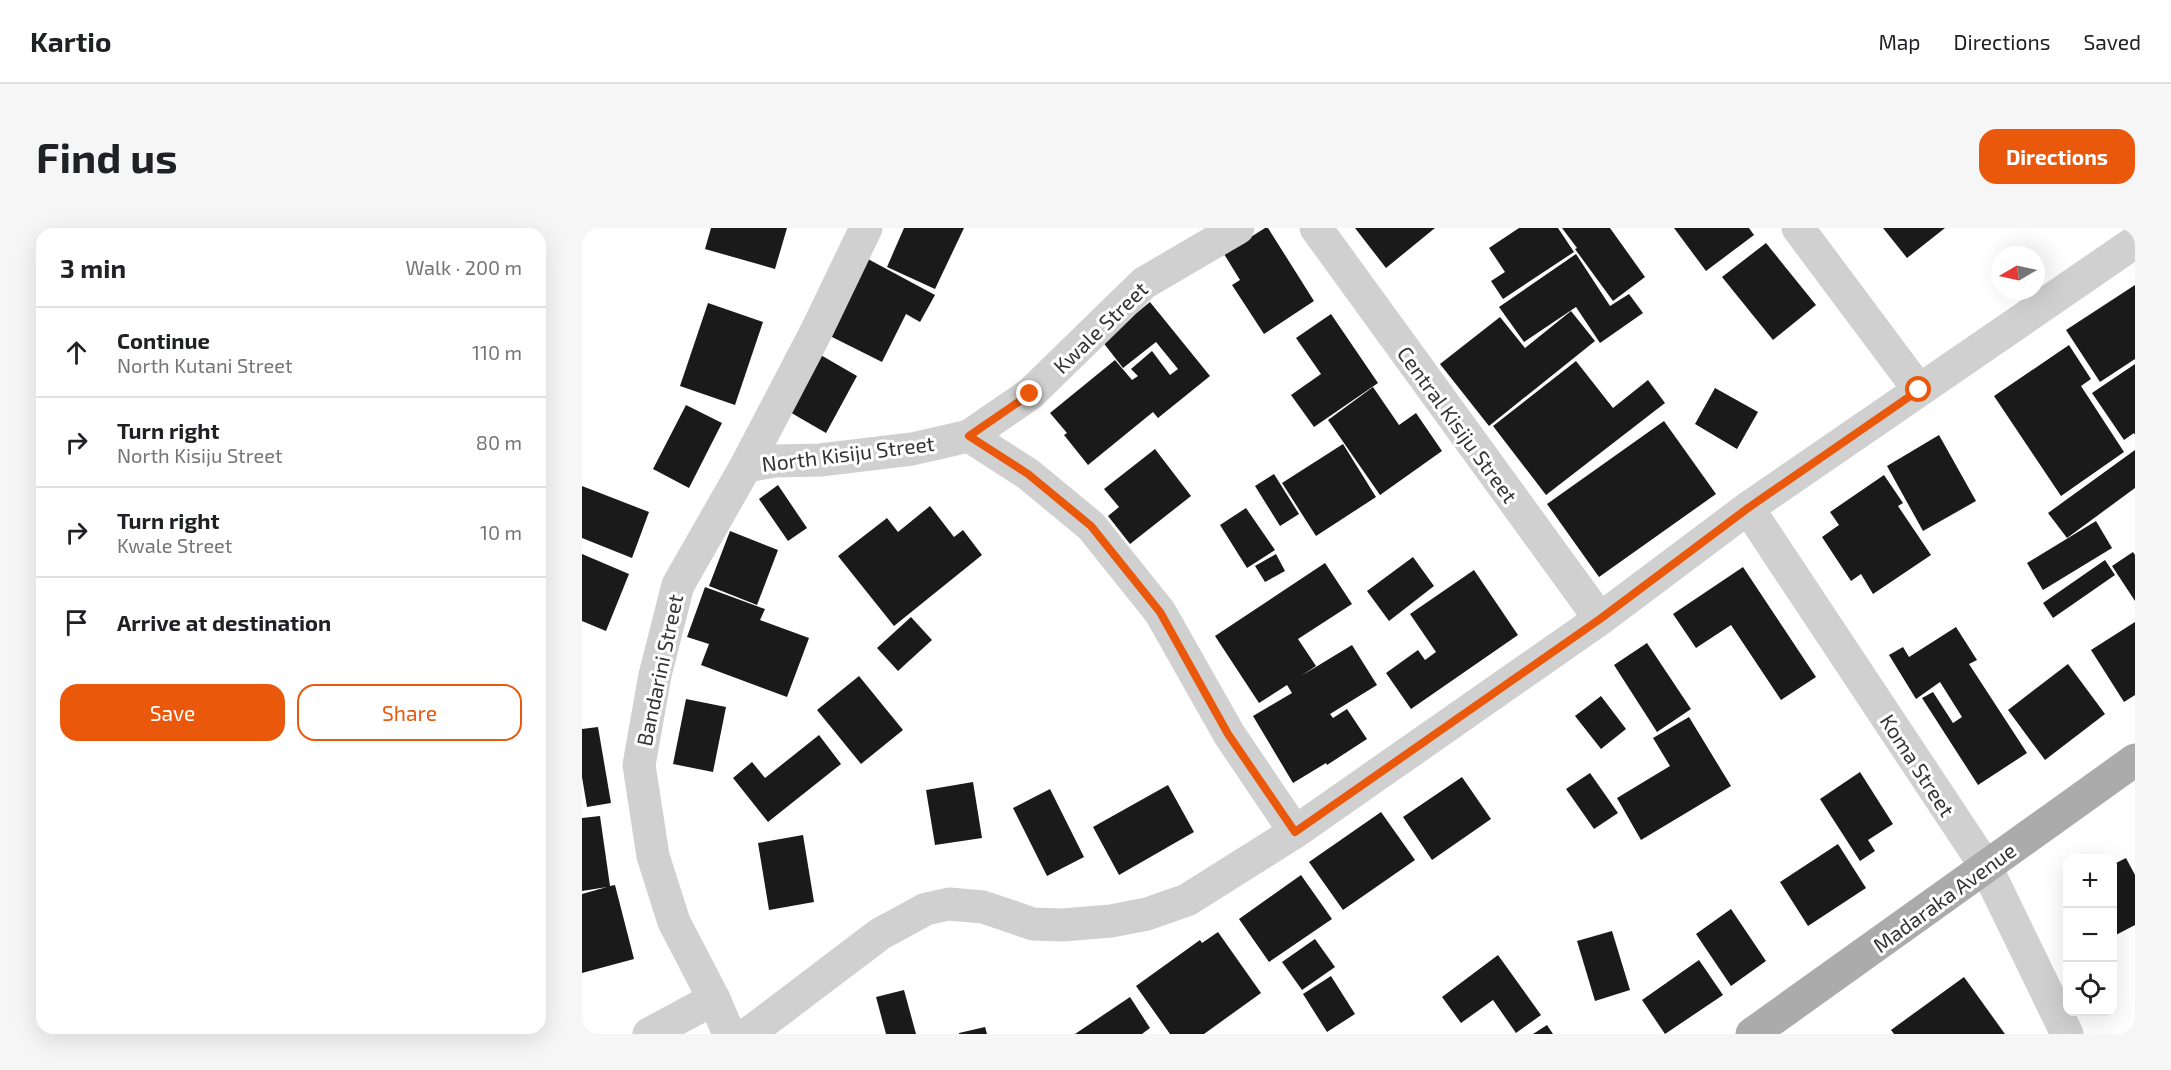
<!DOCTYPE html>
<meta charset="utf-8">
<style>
:root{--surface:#fff;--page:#f6f6f6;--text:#202124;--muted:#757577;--line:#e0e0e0;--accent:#ea580c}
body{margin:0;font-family:"Exo 2",sans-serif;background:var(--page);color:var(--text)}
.controls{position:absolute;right:18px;bottom:18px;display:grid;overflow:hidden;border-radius:12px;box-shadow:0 6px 24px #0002}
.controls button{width:54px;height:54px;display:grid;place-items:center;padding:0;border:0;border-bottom:2px solid var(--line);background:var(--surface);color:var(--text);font:30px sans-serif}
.compass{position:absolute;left:1409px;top:18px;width:54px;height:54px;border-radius:50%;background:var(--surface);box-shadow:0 6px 24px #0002;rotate:261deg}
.stop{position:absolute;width:18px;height:18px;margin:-14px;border:4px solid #ea580c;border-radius:50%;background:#fff}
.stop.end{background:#ea580c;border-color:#fff;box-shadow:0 2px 6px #0008}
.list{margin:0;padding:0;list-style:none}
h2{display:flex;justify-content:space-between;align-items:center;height:78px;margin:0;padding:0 24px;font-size:26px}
h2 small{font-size:20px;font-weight:400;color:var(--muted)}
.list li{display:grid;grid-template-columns:39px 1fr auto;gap:18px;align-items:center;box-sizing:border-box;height:90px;padding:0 24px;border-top:2px solid var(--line)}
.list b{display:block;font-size:22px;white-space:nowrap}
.list p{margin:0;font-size:20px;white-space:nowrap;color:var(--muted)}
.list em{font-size:20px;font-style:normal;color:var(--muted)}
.actions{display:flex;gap:12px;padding:18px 24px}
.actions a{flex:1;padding:14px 0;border:2px solid var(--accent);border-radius:18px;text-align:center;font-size:21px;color:var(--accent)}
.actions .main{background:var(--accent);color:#fff}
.icon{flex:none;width:33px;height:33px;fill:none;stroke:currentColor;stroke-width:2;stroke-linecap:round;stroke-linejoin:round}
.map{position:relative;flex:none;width:1553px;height:806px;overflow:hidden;border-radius:18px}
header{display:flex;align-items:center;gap:36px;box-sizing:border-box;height:84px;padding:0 30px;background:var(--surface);border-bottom:2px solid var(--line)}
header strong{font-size:28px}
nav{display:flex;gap:33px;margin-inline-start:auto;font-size:21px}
.intro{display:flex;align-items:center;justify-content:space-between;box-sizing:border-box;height:144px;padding:0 36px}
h1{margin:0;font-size:42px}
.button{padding:15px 27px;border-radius:18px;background:var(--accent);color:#fff;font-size:21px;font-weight:700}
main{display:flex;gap:36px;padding:0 36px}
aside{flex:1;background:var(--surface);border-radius:18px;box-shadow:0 6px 24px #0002}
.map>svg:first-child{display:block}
</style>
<header>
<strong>Kartio</strong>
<nav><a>Map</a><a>Directions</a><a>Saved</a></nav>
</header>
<div class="intro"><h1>Find us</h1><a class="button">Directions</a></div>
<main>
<aside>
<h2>3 min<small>Walk · 200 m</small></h2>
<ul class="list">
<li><svg class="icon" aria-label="ahead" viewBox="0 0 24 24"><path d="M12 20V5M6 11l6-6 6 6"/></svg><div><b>Continue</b><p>North Kutani Street</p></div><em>110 m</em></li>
<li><svg class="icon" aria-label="right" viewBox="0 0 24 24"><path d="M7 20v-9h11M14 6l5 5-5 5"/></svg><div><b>Turn right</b><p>North Kisiju Street</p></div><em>80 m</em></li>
<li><svg class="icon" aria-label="right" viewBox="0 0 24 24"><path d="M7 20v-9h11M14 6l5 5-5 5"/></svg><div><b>Turn right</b><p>Kwale Street</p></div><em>10 m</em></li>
<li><svg class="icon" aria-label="arrive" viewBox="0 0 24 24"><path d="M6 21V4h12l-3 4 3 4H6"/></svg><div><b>Arrive at destination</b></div></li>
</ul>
<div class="actions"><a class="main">Save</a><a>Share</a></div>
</aside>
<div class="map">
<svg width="1553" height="806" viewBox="0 0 1553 806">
<rect width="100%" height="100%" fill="#fff"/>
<g fill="#1a1a1a">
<path d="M 129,0 L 205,0 L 193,41 L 123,21 Z"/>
<path d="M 322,0 L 382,0 L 353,61 L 305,39 Z"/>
<path d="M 683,0 L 686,0 L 732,73 L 682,106 L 650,57 L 658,52 L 642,26 Z"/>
<path d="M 773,0 L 853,0 L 804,40 Z"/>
<path d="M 937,0 L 976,0 L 992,24 L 921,71 L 909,53 L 923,44 L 907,20 Z"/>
<path d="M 980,0 L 1028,0 L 1063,49 L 1031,73 L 993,21 L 995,20 Z"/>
<path d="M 1092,0 L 1167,0 L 1172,7 L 1124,43 Z"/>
<path d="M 1301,0 L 1363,0 L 1325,30 Z"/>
<path d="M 1184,15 L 1234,77 L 1191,112 L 1140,49 Z"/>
<path d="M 994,26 L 1028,78 L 1047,66 L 1061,85 L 1018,115 L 994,79 L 942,114 L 917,79 Z"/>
<path d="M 286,31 L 353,67 L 338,94 L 324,86 L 300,134 L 246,107 Z"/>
<path d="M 1553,57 L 1553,131 L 1518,154 L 1484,102 Z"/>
<path d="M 568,74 L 628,148 L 576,190 L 571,184 L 506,237 L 482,207 L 485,205 L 468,185 L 533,132 L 550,152 L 556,148 L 549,141 L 570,123 L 588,147 L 596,141 L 574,114 L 541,140 L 520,113 Z"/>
<path d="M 126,75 L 181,94 L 153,177 L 98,158 Z"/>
<path d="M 989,83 L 1013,113 L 907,198 L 858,136 L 918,89 L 943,120 Z"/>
<path d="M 749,86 L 796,155 L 732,199 L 709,167 L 739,146 L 714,110 Z"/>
<path d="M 1487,117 L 1509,151 L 1499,158 L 1542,224 L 1479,268 L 1412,168 Z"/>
<path d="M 237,126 L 275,148 L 244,205 L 206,183 Z"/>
<path d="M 994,133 L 1031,180 L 1066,152 L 1083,175 L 964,267 L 911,198 Z"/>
<path d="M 1553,136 L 1553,207 L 1552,205 L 1542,212 L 1510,165 Z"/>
<path d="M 791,159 L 817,197 L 834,185 L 860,223 L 798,267 L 746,192 Z"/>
<path d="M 1133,160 L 1176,184 L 1155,221 L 1113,196 Z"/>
<path d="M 104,177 L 140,195 L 107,260 L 71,241 Z"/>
<path d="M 1082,193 L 1134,266 L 1017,349 L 965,276 Z"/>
<path d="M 1357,207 L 1394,273 L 1341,303 L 1305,238 Z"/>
<path d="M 761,216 L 794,269 L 734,308 L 700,255 Z"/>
<path d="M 573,221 L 609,268 L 548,316 L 526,288 L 537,279 L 522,261 Z"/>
<path d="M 1553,222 L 1553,260 L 1485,310 L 1466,285 Z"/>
<path d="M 692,246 L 717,286 L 698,298 L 673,258 Z"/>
<path d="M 1302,247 L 1321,275 L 1316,278 L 1349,327 L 1291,366 L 1279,346 L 1269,353 L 1240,309 L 1257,297 L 1248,284 Z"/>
<path d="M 196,257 L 225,300 L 206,313 L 177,271 Z"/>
<path d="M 0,258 L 67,284 L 50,330 L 0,310 Z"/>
<path d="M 348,278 L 372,309 L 381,302 L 400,327 L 312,398 L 256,328 L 305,290 L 316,304 Z"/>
<path d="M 664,280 L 693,322 L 665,340 L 638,297 Z"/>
<path d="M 1514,293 L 1530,320 L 1461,362 L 1445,335 Z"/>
<path d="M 148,303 L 196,322 L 175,377 L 127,358 Z"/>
<path d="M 1551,324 L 1553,327 L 1553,373 L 1530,338 Z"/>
<path d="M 0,326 L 47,346 L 24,403 L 0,393 Z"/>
<path d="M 694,326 L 703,343 L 683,354 L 673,338 Z"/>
<path d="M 831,329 L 852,358 L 807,393 L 785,363 Z"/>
<path d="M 1523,332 L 1533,347 L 1471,390 L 1461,375 Z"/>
<path d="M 743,335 L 770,376 L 716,411 L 734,438 L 719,448 L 770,417 L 795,457 L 748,486 L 751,490 L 765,481 L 785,511 L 745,537 L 744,535 L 711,555 L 671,488 L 710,465 L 705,457 L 677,475 L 633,408 Z"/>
<path d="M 1161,339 L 1234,449 L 1199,472 L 1149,397 L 1114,420 L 1091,386 Z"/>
<path d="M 892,342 L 936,407 L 829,481 L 804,445 L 836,422 L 843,432 L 854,424 L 828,386 Z"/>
<path d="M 123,359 L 183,381 L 178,392 L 227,410 L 205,469 L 119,437 L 127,416 L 105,409 Z"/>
<path d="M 329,389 L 350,412 L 316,443 L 295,420 Z"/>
<path d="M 1553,394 L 1553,467 L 1542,474 L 1509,422 Z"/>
<path d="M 1374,399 L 1395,432 L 1387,436 L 1445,525 L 1396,557 L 1340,470 L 1351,464 L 1371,495 L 1380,489 L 1358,454 L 1334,471 L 1307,427 L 1321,419 L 1327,429 Z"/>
<path d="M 1065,415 L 1109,481 L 1075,504 L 1032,437 Z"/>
<path d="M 1486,436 L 1523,486 L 1463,532 L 1426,482 Z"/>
<path d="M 277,448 L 321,502 L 279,536 L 235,482 Z"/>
<path d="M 1019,468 L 1044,501 L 1019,521 L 993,488 Z"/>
<path d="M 104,471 L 144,479 L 131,544 L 91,536 Z"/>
<path d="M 1107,489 L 1149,558 L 1059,612 L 1035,570 L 1088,538 L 1071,510 Z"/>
<path d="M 16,499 L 29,575 L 5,579 L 0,549 L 0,501 Z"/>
<path d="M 237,507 L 259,536 L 186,594 L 151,550 L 170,534 L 183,550 Z"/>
<path d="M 1278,544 L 1311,596 L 1286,612 L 1293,623 L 1278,633 L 1238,571 Z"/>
<path d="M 1008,545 L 1036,585 L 1012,601 L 984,561 Z"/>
<path d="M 880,549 L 909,591 L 850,632 L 821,589 Z"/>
<path d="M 391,554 L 400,610 L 353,617 L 344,562 Z"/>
<path d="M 586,557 L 612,604 L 537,647 L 511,599 Z"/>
<path d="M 468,561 L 502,629 L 465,648 L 431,580 Z"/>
<path d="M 799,584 L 833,632 L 761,682 L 727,634 Z"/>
<path d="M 18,588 L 28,658 L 33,657 L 52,731 L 0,745 L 0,666 L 25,659 L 0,663 L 0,590 Z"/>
<path d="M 221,607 L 232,674 L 187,682 L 176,615 Z"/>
<path d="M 1256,616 L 1284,660 L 1226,698 L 1198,654 Z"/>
<path d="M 1544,630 L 1553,647 L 1553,697 L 1530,709 L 1530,637 Z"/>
<path d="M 719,647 L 750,691 L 687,734 L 657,691 Z"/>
<path d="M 1149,681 L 1184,733 L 1149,758 L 1114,706 Z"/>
<path d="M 1030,703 L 1048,762 L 1013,773 L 995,713 Z"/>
<path d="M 636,704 L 679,765 L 622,806 L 588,806 L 554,758 L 618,712 L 620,715 Z"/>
<path d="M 733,711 L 753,739 L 720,762 L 700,734 Z"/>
<path d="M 916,727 L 959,787 L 934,805 L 911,772 L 879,795 L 860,769 Z"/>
<path d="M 1117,732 L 1141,767 L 1083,806 L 1060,772 Z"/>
<path d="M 749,748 L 773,786 L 745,804 L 721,766 Z"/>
<path d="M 1382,749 L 1423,806 L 1312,806 L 1309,802 Z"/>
<path d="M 322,762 L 334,806 L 304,806 L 294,769 Z"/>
<path d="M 548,769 L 568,800 L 560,806 L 493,806 Z"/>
<path d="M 965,797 L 971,806 L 951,806 Z"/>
<path d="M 403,799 L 405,806 L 377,806 L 377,805 Z"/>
</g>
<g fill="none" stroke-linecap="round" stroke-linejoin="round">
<g stroke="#d0d0d0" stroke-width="33">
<path d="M 734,0 L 1018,391"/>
<path d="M 1216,0 L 1337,162"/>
<path d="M 387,208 L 448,166 L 562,55 L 656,0"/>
<path d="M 164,238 L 193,233 L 238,232 L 330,221 L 387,208 L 446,246 L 509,298 L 578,384 L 647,506 L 713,604"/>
<path d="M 1166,280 L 1404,639 L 1485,806"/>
<path d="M 67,806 L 132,771"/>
<path d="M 147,806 L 132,771 L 92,694 L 71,628 L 57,537 L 73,447 L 96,357 L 164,238 L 235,102 L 284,0"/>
<path d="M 166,806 L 298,706 L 344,681 L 367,676 L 401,679 L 451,696 L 480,697 L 529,693 L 565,686 L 605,672 L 713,604 L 1018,391 L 1166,280 L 1553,14"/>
</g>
<path stroke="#ababab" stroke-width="33" d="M 1170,806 L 1553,532"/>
</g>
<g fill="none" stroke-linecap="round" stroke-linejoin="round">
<path stroke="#ea580c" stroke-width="8" d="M 448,166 L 387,208 L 446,246 L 509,298 L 578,384 L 646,506 L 713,604 L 1018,391 L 1166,280 L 1337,162"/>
</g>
<g text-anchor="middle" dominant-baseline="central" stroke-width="6" stroke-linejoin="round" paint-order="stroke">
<g font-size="21" fill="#333" stroke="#fff">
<text transform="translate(518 99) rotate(-44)">Kwale Street</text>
<text transform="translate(876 196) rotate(54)">Central Kisiju Street</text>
<text transform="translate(266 225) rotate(-7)">North Kisiju Street</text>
<text transform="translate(77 442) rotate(-78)">Bandarini Street</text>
<text transform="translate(1336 537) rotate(57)">Koma Street</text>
<text transform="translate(1362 669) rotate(-36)">Madaraka Avenue</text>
</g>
</g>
</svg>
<div class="controls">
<button>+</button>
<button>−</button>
<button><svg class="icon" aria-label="locate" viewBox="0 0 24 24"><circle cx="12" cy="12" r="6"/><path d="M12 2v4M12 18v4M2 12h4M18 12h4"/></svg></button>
</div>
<svg class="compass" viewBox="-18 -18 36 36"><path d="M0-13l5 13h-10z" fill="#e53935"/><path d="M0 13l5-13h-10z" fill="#757577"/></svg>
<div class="stop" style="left:1337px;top:162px"></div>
<div class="stop end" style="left:448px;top:166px"></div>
</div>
</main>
